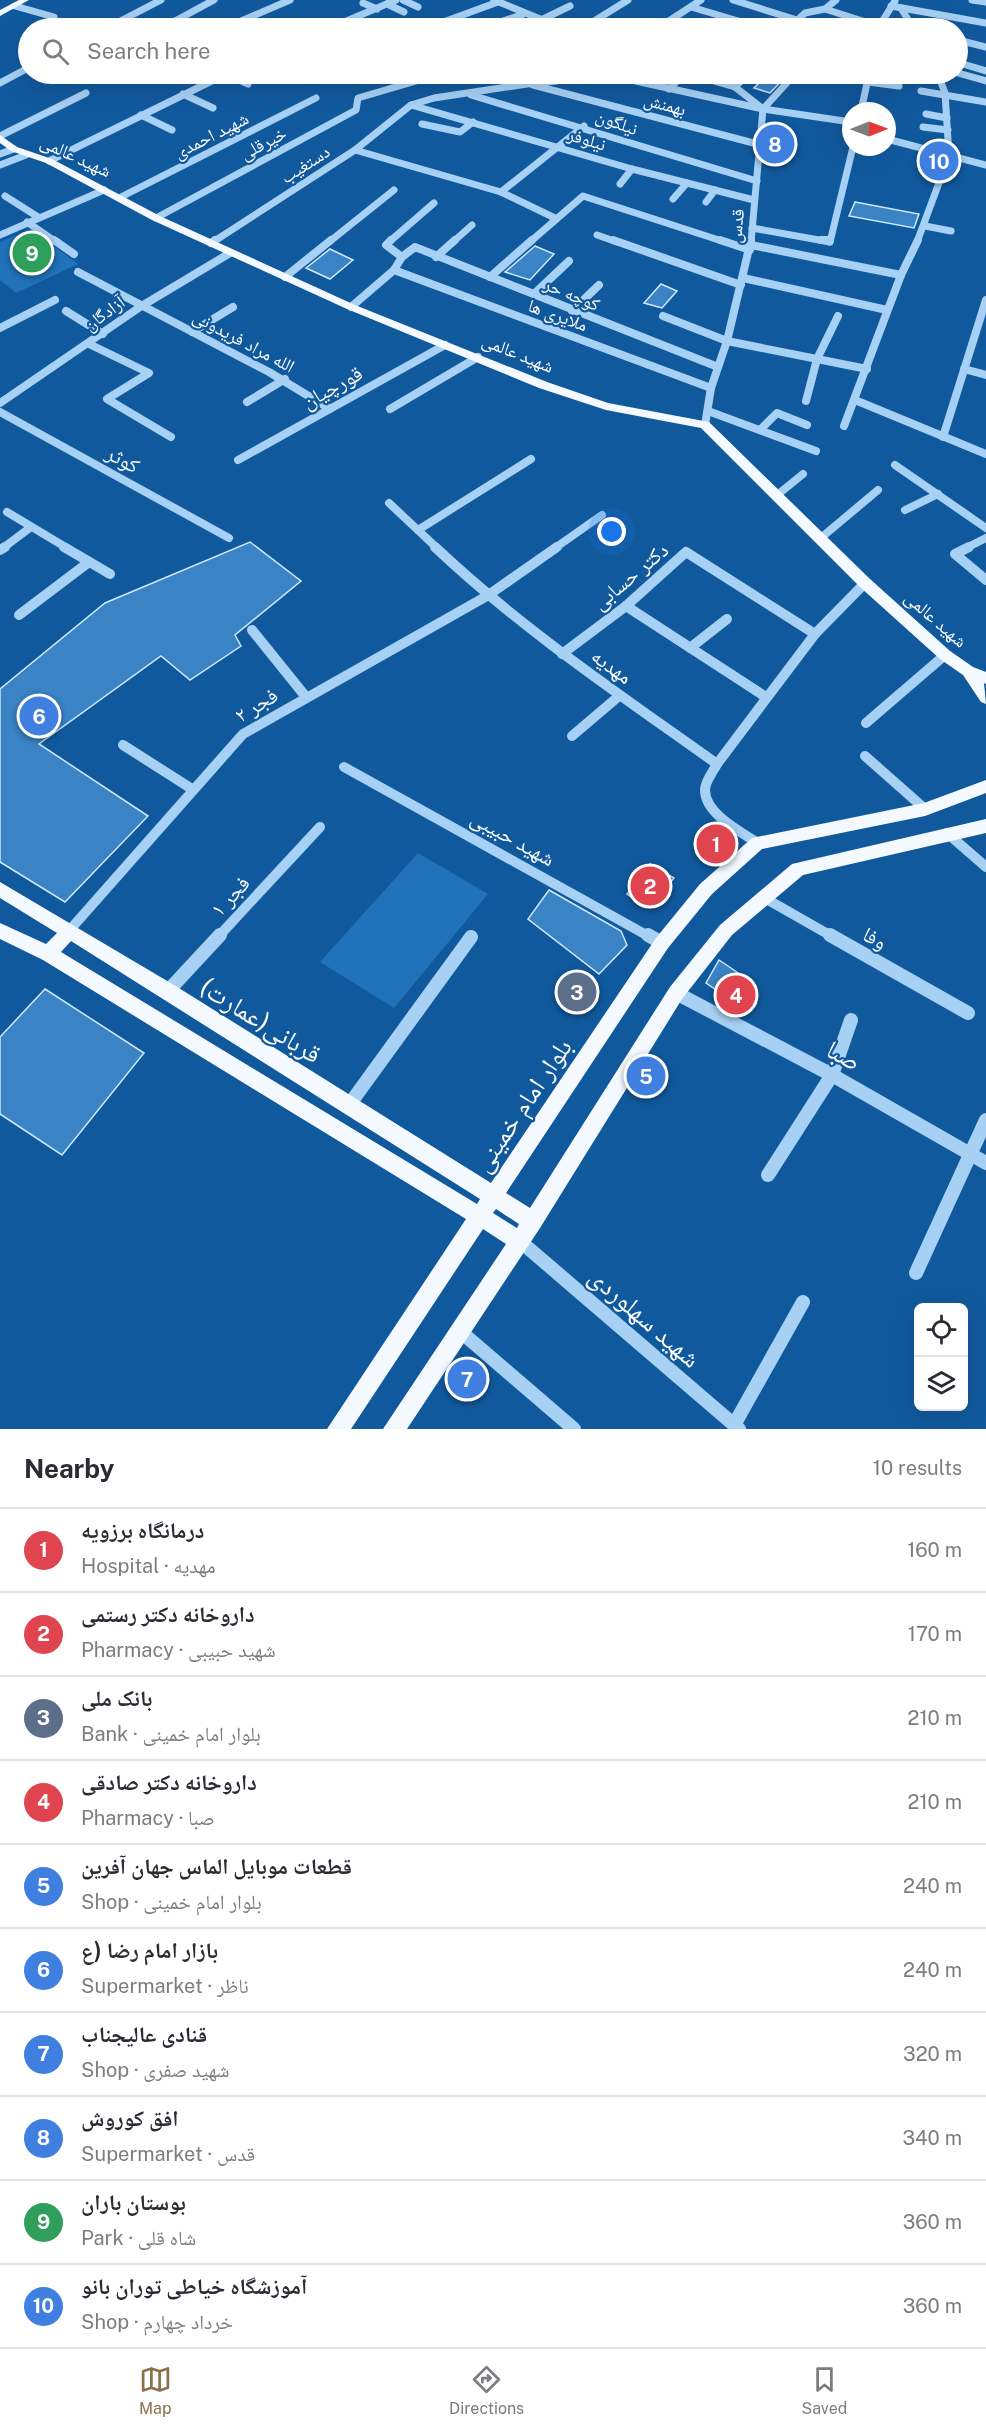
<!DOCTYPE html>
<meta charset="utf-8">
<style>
:root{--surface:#fff;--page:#f7f7f7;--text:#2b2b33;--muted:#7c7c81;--line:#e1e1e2;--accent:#8a724c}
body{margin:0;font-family:"Public Sans","Noto Naskh Arabic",sans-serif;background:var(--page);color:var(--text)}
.controls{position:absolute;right:18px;bottom:18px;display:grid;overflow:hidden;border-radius:9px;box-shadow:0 6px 24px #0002}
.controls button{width:54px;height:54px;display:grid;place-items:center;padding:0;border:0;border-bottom:2px solid var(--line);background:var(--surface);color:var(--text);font:30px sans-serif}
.compass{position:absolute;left:842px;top:102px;width:54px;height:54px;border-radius:50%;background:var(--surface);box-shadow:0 6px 24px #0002;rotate:89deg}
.you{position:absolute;left:612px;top:532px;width:21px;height:21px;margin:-15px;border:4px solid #fff;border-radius:50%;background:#1a73e8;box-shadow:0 0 0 9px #1a73e833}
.badge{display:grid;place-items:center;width:39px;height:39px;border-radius:50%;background:var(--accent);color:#fff;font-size:20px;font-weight:700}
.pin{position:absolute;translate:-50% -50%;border:3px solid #fff;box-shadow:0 2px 6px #0006}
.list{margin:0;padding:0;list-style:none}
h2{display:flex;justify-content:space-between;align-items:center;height:78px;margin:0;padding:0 24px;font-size:26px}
h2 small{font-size:20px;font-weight:400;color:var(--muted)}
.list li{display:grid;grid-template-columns:39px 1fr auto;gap:18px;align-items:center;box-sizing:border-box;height:84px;padding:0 24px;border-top:2px solid var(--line)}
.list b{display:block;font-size:22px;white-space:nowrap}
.list p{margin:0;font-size:20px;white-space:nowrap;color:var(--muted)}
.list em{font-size:20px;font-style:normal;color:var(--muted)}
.icon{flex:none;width:33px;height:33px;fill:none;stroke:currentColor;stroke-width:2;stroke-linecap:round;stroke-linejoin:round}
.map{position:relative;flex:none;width:986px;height:1429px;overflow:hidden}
.search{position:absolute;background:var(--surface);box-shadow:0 6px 24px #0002;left:18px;right:18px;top:18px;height:66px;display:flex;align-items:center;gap:15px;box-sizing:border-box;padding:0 21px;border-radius:33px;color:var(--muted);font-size:22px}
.sheet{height:918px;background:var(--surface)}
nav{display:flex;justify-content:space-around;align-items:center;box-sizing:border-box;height:84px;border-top:2px solid var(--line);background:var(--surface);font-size:16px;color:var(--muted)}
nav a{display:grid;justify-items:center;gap:3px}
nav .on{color:var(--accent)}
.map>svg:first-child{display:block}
</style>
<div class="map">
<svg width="986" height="1429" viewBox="0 0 986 1429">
<rect width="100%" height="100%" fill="#11599d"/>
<g fill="#2072ba">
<path d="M 31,229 L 78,264 L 16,293 L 0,280 L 0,242 Z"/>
<path d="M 418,853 L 488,894 L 394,1008 L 320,962 Z"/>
</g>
<g fill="#3a83c4" stroke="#d0e8fe" stroke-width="1.5">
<path d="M 768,74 L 788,74 L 770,93 L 754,88 Z"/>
<path d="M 855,202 L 919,214 L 914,228 L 849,216 Z"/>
<path d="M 535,246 L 554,254 L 530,280 L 505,272 Z"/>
<path d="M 330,249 L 353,260 L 330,279 L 306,268 Z"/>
<path d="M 661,284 L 677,291 L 662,308 L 644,303 Z"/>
<path d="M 250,542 L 301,581 L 235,635 L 241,646 L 190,680 L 161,656 L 39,744 L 148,816 L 65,902 L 0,862 L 0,689 L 105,603 Z"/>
<path d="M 650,864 L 674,878 L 655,902 L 642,905 L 627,894 Z"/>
<path d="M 549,890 L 621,931 L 627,945 L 599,974 L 528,919 Z"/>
<path d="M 719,960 L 753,983 L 743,1008 L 706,983 Z"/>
<path d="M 45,989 L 144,1053 L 62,1155 L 0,1114 L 0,1037 Z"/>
</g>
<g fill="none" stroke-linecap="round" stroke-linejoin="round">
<g stroke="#a7d0f5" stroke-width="7">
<path d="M 403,0 L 418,7"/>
<path d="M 494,0 L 562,28"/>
<path d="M 733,0 L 797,20"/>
<path d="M 972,0 L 986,2"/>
<path d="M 363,3 L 377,9"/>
<path d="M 387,4 L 404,12"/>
<path d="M 15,6 L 54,17"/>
<path d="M 891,6 L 986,23"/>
<path d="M 691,7 L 762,28"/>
<path d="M 901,8 L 913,28"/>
<path d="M 825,9 L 878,26"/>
<path d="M 541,20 L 570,6"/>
<path d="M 119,23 L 135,28"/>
<path d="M 107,28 L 161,0"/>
<path d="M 162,28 L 214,0"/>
<path d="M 225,28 L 290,0"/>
<path d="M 330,28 L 396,0"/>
<path d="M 427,28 L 498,2"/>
<path d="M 483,28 L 524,14"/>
<path d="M 583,28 L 628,0"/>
<path d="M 658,28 L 701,0"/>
<path d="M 789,28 L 805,13 L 825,9 L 836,0"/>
<path d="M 835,28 L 839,24"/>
<path d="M 878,28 L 895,1"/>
<path d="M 958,40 L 986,47"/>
<path d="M 963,64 L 986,71"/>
<path d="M 958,73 L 986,81"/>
<path d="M 225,74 L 248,84"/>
<path d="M 689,74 L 735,87 L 763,109 L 751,242"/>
<path d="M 613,76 L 763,109 L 851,122"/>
<path d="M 293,79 L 308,74"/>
<path d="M 868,82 L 899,86"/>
<path d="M 0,83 L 28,68"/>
<path d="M 533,85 L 761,145"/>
<path d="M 735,87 L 748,74"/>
<path d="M 669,89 L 684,74"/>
<path d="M 921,91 L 986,102"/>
<path d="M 183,94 L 213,108"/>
<path d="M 471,95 L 757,181"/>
<path d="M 411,105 L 632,169 L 754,200"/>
<path d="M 763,109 L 795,74"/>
<path d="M 861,111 L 869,74"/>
<path d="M 926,114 L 947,118"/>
<path d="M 141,115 L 172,130"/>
<path d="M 422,124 L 460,132 L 473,122"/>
<path d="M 923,127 L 948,130"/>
<path d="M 0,136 L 86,93"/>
<path d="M 887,139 L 986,165"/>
<path d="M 355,150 L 501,192 L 555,218"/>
<path d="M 0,154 L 14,149"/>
<path d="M 49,161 L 226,74"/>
<path d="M 0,165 L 26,155"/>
<path d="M 620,184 L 632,169"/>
<path d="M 501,192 L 584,126"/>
<path d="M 5,196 L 38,217"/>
<path d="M 119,198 L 316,98"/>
<path d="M 673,199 L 687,183"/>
<path d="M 706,202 L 715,190"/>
<path d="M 156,218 L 356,110 L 358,98 L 440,74"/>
<path d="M 27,222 L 56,242"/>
<path d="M 925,226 L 951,231"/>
<path d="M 752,228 L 830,242"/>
<path d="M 0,235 L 104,190"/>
<path d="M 597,235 L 617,242"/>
<path d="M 213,242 L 355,150 L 411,105 L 434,98 L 527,84 L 622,74"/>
<path d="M 329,242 L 394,190"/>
<path d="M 389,242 L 434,203"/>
<path d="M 453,242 L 472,225"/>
<path d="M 530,242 L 583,196 L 725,242"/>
<path d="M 830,242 L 853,147"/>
<path d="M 917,242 L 949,156 L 945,93 L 938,74"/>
</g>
<g stroke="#a7d0f5" stroke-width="8">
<path d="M 54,240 L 74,254"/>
<path d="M 391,240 L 386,245 L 402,257"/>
<path d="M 613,240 L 741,285"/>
<path d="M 720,240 L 750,250"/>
<path d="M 821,240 L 830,240"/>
<path d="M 211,243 L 215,240"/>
<path d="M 751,245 L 901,275"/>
<path d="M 436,257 L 455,240"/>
<path d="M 394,270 L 711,388"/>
<path d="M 78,272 L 269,372 L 330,409"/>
<path d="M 285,277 L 331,240"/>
<path d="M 490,277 L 532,240"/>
<path d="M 743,278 L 887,310"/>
<path d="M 534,294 L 569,261"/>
<path d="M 351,307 L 394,270 L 402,257 L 415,247 L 718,367"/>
<path d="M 66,311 L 103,334"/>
<path d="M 572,311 L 599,285"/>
<path d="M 663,316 L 727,341 L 867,369"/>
<path d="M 0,328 L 55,300"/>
<path d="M 192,332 L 233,307"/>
<path d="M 89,344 L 149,373 L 107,399 L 171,437"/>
<path d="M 964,369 L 986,375"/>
<path d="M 855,400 L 986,454"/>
<path d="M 806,401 L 817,359 L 838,316"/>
<path d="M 247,402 L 285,379"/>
<path d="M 0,403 L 140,307 L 230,253"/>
<path d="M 390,409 L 478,357"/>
<path d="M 708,411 L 816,451"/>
<path d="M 0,412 L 229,538"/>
<path d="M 705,425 L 711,388 L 727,341 L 751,240"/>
<path d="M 844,426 L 901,275 L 918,240"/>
<path d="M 760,430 L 777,413 L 807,425"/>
<path d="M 943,437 L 986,300"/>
<path d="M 238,460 L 445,345"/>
<path d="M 895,465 L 986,528"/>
<path d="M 776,496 L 803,474"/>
<path d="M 389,503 L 437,548"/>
<path d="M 905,510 L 938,494"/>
<path d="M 7,512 L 67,548"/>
<path d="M 418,530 L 531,459"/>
<path d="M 822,537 L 878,490"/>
<path d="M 3,548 L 31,527"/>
<path d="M 555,548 L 602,515"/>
<path d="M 966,548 L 986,538"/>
</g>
<g stroke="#a7d0f5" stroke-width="10">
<path d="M 64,547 L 110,574"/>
<path d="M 435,547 C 523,630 619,694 717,764"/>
<path d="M 969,547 L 955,554 L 986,580"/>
<path d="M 0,550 L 5,547"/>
<path d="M 626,606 L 766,697"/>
<path d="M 19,615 L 89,562"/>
<path d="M 252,630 L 306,697"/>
<path d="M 690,648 L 727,619"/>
<path d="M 562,654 L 626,606 L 686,552 L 815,634"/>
<path d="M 866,723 L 945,655"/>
<path d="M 572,736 L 619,696"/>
<path d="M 123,745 L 192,789"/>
<path d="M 865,756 L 925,809"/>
<path d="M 344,767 L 650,937"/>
<path d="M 947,833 L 986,867"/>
<path d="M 758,843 C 741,832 705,814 705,790 C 705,781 713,772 717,764 L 815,634 L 865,583"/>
<path d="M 763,897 L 833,937"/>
<path d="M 68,932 L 243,734 L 487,596 L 557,547"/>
<path d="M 218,937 L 320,827"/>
</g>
<g stroke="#a7d0f5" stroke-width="14">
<path d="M 648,935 L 662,943"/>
<path d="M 830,935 L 968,1013"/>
<path d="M 168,991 L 220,935"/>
<path d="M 676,993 L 832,1075 L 986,1163"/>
<path d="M 349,1105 L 471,937"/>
<path d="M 768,1175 L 832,1075 L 851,1020"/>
<path d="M 520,1241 L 739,1429"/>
<path d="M 916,1273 L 986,1120"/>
<path d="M 460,1331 L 574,1429"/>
<path d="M 734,1425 L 803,1302"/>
</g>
<g fill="#f4f9ff" fill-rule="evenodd">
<path d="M 19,0 L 29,0 L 0,16 L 0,10 Z"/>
<path d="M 0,135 L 17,147 L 52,159 L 160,216 L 355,305 L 547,382 L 608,403 L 709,422 L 870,579 L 950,651 L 973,667 L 986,672 L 986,684 L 984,683 L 986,704 L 981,702 L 963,675 L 940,659 L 860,587 L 701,428 L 606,410 L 539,388 L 347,309 L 152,220 L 46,163 L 11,151 L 0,143 Z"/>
<path d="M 986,780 L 986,793 L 925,816 L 762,849 L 712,894 L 668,948 L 506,1193 L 530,1208 L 670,987 L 720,925 L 792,864 L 986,819 L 986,833 L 803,875 L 732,935 L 682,999 L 540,1228 L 407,1429 L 383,1429 L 506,1244 L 483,1229 L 351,1429 L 327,1429 L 466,1219 L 43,960 L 0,939 L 0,923 L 46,944 L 57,933 L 0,898 L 0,882 L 174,985 L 491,1183 L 656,938 L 700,884 L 752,838 L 924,803 ZM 71,941 L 480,1199 L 477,1204 L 61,952 ZM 496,1209 L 519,1224 L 517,1228 L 493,1213 Z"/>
</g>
</g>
<g text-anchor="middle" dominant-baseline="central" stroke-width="4.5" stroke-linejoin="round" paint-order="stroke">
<g font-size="18" fill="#fff" stroke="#11599d">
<text transform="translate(665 104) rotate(15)">بهمنش</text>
<text transform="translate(617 122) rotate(20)">نیلگون</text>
<text transform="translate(211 135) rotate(-27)">شهید احمدی</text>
<text transform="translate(587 139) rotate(17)">نیلوفر</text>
<text transform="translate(263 143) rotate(-28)">خیرقلی</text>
<text transform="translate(76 156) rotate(25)">شهید عالمی</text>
<text transform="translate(305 164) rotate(-33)">دستغیب</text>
<text transform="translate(736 226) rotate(-84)">قدس</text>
<text transform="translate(572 294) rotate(23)">کوچه حر</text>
<text transform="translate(104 313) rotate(-36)">آزادگان</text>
<text transform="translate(558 315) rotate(20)">ملایری ها</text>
<text transform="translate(244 341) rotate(28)">الله مراد فریدونی</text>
<text transform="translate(518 353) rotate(22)">شهید عالمی</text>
<text transform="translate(936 619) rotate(41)">شهید عالمی</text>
</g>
<g font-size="21" fill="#fff" stroke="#11599d">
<text transform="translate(332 387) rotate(-29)">قورچیان</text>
<text transform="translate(123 459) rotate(29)">کوثر</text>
<text transform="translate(630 576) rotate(-40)">دکتر حسابی</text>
<text transform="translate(612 666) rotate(36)">مهدیه</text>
<text transform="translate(256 705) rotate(-32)">فجر ۲</text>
<text transform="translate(513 838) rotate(29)">شهید حبیبی</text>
<text transform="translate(230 896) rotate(-47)">فجر ۱</text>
<text transform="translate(875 938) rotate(29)">وفا</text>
</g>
<g font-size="26" fill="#fff" stroke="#11599d">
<text transform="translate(261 1020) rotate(32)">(عمارت)قربانی</text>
<text transform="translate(844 1055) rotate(29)">صبا</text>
<text transform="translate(522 1105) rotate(-56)">بلوار امام خمینی</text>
<text transform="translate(645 1317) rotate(41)">شهید سهلوردی</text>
</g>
</g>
</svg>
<div class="controls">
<button><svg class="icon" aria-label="locate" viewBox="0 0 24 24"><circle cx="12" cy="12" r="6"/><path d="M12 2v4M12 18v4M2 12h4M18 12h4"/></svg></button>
<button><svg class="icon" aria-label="layers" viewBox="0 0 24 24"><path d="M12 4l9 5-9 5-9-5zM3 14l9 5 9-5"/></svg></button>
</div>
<svg class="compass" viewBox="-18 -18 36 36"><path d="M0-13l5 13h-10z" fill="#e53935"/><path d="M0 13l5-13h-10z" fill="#7c7c81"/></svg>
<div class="you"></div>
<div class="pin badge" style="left:716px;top:844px;background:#e0444e">1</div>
<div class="pin badge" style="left:650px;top:886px;background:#e0444e">2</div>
<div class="pin badge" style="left:577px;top:992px;background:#5c6f8a">3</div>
<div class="pin badge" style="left:736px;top:995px;background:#e0444e">4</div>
<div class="pin badge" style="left:646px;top:1076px;background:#3f7fe0">5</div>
<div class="pin badge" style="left:39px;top:716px;background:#3f7fe0">6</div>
<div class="pin badge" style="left:467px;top:1379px;background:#3f7fe0">7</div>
<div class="pin badge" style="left:775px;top:144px;background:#3f7fe0">8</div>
<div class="pin badge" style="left:32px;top:253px;background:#2e9e5b">9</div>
<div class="pin badge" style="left:939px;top:161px;background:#3f7fe0">10</div>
<div class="search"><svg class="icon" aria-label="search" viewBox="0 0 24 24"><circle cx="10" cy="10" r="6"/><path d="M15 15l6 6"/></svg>Search here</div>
</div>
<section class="sheet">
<h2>Nearby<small>10 results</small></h2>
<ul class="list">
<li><span class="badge" style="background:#e0444e">1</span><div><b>درمانگاه برزویه</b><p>Hospital · مهدیه</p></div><em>160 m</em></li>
<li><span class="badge" style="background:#e0444e">2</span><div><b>داروخانه دکتر رستمی</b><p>Pharmacy · شهید حبیبی</p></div><em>170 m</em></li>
<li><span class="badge" style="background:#5c6f8a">3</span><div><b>بانک ملی</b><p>Bank · بلوار امام خمینی</p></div><em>210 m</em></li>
<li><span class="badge" style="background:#e0444e">4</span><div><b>داروخانه دکتر صادقی</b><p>Pharmacy · صبا</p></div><em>210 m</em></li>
<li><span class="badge" style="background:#3f7fe0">5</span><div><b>قطعات موبایل الماس جهان آفرین</b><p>Shop · بلوار امام خمینی</p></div><em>240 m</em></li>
<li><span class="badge" style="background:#3f7fe0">6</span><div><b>بازار امام رضا (ع</b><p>Supermarket · ناظر</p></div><em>240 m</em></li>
<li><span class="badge" style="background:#3f7fe0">7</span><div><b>قنادی عالیجناب</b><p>Shop · شهید صفری</p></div><em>320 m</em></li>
<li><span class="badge" style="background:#3f7fe0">8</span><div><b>افق کوروش</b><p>Supermarket · قدس</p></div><em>340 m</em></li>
<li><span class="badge" style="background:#2e9e5b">9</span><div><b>بوستان باران</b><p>Park · شاه قلی</p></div><em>360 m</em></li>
<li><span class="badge" style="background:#3f7fe0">10</span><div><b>آموزشگاه خیاطی توران بانو</b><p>Shop · خرداد چهارم</p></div><em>360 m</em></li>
</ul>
</section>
<nav>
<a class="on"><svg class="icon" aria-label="map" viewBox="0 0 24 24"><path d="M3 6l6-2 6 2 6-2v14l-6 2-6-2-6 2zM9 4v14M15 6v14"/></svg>Map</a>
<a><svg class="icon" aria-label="directions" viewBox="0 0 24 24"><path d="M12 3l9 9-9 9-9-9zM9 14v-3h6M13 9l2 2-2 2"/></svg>Directions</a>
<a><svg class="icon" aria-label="saved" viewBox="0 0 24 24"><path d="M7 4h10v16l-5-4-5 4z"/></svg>Saved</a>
</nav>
